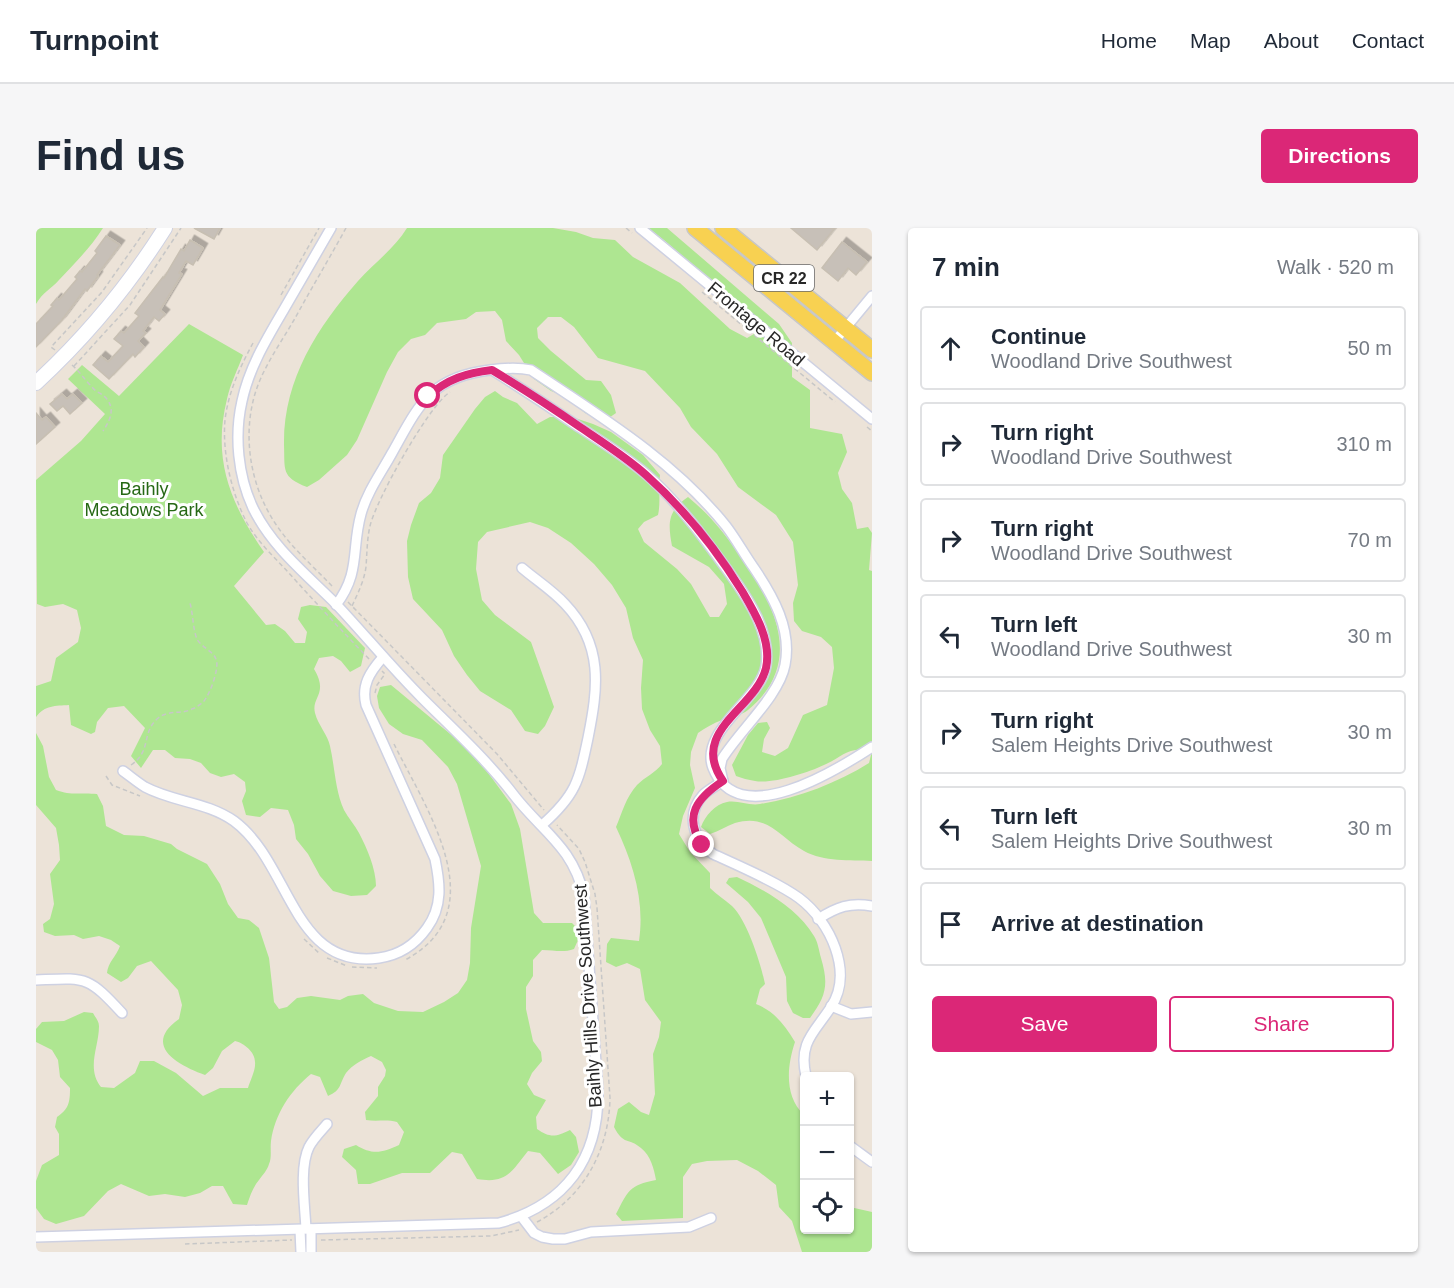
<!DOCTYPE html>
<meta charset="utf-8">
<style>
:root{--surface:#fff;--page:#f6f6f7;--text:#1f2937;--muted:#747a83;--line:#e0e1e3;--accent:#db2777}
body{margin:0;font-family:Arial,sans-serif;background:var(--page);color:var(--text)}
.controls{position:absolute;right:18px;bottom:18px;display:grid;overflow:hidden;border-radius:6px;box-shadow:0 2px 4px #0004}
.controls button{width:54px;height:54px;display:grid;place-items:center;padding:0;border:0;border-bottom:2px solid var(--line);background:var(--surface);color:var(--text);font:30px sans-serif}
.stop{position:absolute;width:18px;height:18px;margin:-14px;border:4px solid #db2777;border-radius:50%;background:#fff}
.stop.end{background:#db2777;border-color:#fff;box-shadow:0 2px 6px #0008}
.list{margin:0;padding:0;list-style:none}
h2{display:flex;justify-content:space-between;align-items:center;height:78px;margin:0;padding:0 24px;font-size:26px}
h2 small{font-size:20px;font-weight:400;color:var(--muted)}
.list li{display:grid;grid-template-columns:39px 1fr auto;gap:18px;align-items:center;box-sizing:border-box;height:84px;margin:0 12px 12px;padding:0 12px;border:2px solid var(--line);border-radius:6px}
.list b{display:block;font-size:22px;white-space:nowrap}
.list p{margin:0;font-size:20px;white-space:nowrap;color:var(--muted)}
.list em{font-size:20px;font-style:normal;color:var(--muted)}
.actions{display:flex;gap:12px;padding:18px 24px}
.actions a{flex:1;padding:14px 0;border:2px solid var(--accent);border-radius:6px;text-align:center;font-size:21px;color:var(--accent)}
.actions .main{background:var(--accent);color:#fff}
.icon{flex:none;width:33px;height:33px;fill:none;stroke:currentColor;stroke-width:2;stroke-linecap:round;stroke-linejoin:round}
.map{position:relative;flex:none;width:836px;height:1024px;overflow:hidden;border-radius:6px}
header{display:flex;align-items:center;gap:36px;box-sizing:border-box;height:84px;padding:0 30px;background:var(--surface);border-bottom:2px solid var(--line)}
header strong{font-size:28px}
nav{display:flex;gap:33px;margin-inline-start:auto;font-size:21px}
.intro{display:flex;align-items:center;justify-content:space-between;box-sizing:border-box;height:144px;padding:0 36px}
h1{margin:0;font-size:42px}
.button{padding:15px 27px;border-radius:6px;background:var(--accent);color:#fff;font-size:21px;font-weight:700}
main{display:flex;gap:36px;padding:0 36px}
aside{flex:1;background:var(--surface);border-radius:6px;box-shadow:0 2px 4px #0004}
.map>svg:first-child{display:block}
</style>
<header>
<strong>Turnpoint</strong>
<nav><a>Home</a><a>Map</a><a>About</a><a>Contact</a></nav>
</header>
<div class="intro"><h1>Find us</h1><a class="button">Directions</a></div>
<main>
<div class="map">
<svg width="836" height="1024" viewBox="0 0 836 1024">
<defs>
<filter id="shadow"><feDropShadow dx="4.5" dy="-4.5" stdDeviation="0" flood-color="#0004"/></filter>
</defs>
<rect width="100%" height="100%" fill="#ece3d8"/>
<g fill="#aee691">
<path d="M 0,0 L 67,0 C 55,19 39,35 23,52 C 14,62 7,64 0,76 Z"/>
<path d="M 371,0 L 517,0 L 540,4 L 557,10 L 579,12 L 597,29 L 644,55 L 694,101 L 711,110 L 723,103 C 687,67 653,30 612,0 L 631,0 L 743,96 L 756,115 L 756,149 L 774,162 L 774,200 L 806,206 L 811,224 L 802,245 L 806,261 L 816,275 L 821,301 L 832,299 L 836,305 L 833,342 L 836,343 L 836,633 C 814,632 788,634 768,623 C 743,609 732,585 699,595 C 691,598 683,603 674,606 L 665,599 C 669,588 679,576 691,574 C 702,572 713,578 724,576 C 762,570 801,555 833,535 L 836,523 C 811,518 808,528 788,537 C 771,545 737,556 719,553 C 712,552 706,550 700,548 L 696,537 L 712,507 L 722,495 L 731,494 L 734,500 L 728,511 L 726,524 L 739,528 L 752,520 L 767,487 L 791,477 L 798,440 L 796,419 L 785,409 L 766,403 L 758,393 L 757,375 L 762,357 L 757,314 L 740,287 L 702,259 L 681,226 L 655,199 L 644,180 L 609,143 L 562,130 L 538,99 L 525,89 L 512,89 L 501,100 L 502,110 L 515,123 L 550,152 L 565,153 L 575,167 L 580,185 L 567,194 L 549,185 L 528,168 L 515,163 L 498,151 L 483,127 L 470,113 L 466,92 L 459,83 L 440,84 L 430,91 L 401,95 L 389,107 L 375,111 L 362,124 L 351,144 L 321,212 L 311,227 L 283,252 L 271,259 C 245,249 249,242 248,217 C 247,152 281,100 322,53 C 338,35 358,21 371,0 Z"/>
<path d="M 153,96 L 207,127 C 202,141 194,156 191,171 C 176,231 194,275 228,324 L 198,358 L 230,397 L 239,396 L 249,403 L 259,415 L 269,415 L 271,404 L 262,391 L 265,379 L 274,377 L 290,379 L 329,420 L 325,438 L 314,444 L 305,433 L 297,428 L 283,430 L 278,441 C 293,466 275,469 279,485 C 282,497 292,507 294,518 C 299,540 299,562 308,582 C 312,590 319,597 323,605 C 331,620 340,641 340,658 L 331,667 L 315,668 L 297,663 L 284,648 L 272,626 L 260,611 L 258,597 L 252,582 L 235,580 L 224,589 L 210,587 L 206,573 L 210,563 L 209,554 L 198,546 L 185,549 L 174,545 L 165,535 L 154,531 L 139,530 L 129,522 L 117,522 L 105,540 L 95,528 L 109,500 L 88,478 L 72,480 L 61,494 L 59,504 L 55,506 L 35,497 L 33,477 C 19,478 9,477 0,489 L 0,458 L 15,453 L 20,430 L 42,414 L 45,400 L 41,382 L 27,376 L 9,379 L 1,376 L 0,252 L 45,213 L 69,186 L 32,151 L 46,137 L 83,168 Z"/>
<path d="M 459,163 L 467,169 L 481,175 L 501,196 L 514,189 L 536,189 L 557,196 L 575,204 L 607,227 L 624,247 C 622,261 625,274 622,287 L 608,294 L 602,301 L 608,314 L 641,341 L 655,356 L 674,389 L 683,389 L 691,376 L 688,356 L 673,339 L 636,318 C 632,296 631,283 652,269 C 673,286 688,305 704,327 C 739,376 769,435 712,482 C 705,488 694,488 686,492 C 678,495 669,500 662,505 L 655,524 L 654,537 L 659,560 L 647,588 L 643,606 L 654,624 L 674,645 L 674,660 C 681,667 688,671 696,678 C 711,692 725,736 729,756 L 724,761 L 720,776 C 738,783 749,797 759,814 C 751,838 748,868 768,887 L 768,1002 L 814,1002 L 814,979 L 836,984 L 836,1024 L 766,1024 L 756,993 L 743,979 L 740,957 L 722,943 L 701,932 L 671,933 L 656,936 L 647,949 L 647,990 L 586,993 L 580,986 C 592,963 593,957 620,952 C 618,941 615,928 605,920 C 592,909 588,918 578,899 L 582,881 L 593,874 L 605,884 L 613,887 L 619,866 L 617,826 L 623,809 L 625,794 L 609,772 L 604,741 L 591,735 L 580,739 L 570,734 L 571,716 L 575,710 L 603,713 C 609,673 597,635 580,599 C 586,585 590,569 601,557 C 609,549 619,545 626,536 L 624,518 L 614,502 L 606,481 L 605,460 L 607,432 L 597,410 L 590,380 L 576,357 L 558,336 L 535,315 L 512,300 L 494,294 L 451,304 L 442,314 L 440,341 L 446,372 L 459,387 L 495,414 L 518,479 L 509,498 L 502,506 L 489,503 L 475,482 L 444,463 L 431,447 L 418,428 L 406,402 L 377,371 L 372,349 L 371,313 L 375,297 L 383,275 L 395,265 L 404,250 L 407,227 L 439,181 L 449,169 Z"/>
<path d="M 355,457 L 430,519 L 450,542 L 475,576 L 484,601 L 498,685 L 507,695 L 536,695 L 541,700 L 542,712 L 538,721 C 527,725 518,722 506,722 L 497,732 L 497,748 L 490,759 L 490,781 L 497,813 L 505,824 L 506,833 L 496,845 L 491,856 L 498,867 L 510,872 L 500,889 L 501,901 C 514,910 520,909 534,902 L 540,909 L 543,924 L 535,937 L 522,946 L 504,925 L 492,923 C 475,944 471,956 441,951 L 426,926 L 416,924 L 394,945 L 366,945 L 334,956 L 322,956 L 320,942 L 306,929 L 308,921 L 320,917 C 336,927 346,925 363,917 L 368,904 L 361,894 C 350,891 341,894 330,892 L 329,884 L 342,868 L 342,859 L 349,848 L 350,842 L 346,834 L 335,828 C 326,832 316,837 310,845 C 303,856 306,862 292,868 L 284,849 L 275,846 C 254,863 239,886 235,913 C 234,921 236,929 233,936 C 231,943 227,946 223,952 C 217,959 214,968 211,977 L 197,976 L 187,958 L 176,958 L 164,965 L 149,969 L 129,966 L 113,968 L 85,956 L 72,963 L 48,988 L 20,996 L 8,991 L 0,980 L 0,953 L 6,937 L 23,927 L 23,906 L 19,899 L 21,889 C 33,881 34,874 34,860 L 24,849 L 22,832 L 16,822 L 0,814 L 0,801 L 6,794 L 28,793 L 48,784 L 57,785 C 59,789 63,793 63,798 C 63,819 50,840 65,859 L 78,860 L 99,845 L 104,833 L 118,833 L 140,845 L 167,868 L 184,860 L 212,860 C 214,853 220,842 219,834 C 219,824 208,815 199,813 L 186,823 L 177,840 L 169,847 C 141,837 106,817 143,791 L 146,777 L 142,762 L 115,733 L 101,738 L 92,750 L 85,754 L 71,745 C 72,734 80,729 84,718 L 75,712 L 63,708 L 47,711 L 38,707 L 19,708 L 8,704 L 7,696 L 14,691 L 18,676 L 14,646 L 24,632 L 23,617 L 20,600 L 0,577 L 0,505 L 7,518 L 13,549 L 20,562 C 36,568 45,564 61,566 L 67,578 L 70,598 L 88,607 L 108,608 L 135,616 L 141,621 L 171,636 L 184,656 L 192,676 L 202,690 L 213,692 L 223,700 L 233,730 L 238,774 L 243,781 L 251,779 L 261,770 L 275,768 L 304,772 L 312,768 L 327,766 L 338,775 L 362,783 L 387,784 L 408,774 L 422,765 L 431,752 L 434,735 L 435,700 L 445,638 L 421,556 L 412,539 L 386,512 L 367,506 L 353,496 L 343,480 L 341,468 L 344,459 Z"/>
<path d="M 701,649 C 729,662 762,681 778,708 C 782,714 783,723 785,730 C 793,757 790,768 774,790 L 767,790 L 757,785 L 751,773 L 750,749 L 725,690 L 712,674 L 690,655 L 693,650 Z"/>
</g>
<g fill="#c7c0b8" stroke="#c7bfb2" stroke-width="1.5" filter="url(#shadow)">
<path d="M 158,0 L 184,0 L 178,11 Z"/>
<path d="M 755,0 L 799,0 L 781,22 Z"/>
<path d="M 70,8 L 84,17 L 61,47 L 62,48 L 51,63 L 49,61 L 26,92 L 0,119 L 0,96 L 17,78 L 15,77 L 21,70 L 23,72 L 41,51 L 39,49 L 44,43 L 46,44 L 61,25 L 59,23 Z"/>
<path d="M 154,12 L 167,20 L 157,37 L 150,33 L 143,45 L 146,46 L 124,82 L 129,86 L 123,93 L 118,89 L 107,103 L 110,105 L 102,113 L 108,119 L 99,129 L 97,126 L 73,151 L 57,137 L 65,128 L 72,134 L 87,118 L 78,111 L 85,103 L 88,105 L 103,88 L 99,85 L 127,49 L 128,50 L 145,21 L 148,23 Z"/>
<path d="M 806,14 L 831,34 L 820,47 L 812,40 L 802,53 L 786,40 Z"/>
<path d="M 26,166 L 31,171 L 37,166 L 46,175 L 34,186 L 27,178 L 21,183 L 14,176 Z"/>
<path d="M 0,185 L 6,192 L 10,189 L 19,199 L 0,216 Z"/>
</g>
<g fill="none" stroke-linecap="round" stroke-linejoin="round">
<defs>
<g id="street">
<path d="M 604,0 L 836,191"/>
<path d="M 798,114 L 836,68"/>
<path d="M 456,142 C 485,160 514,179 543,199 C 566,214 589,228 610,246 C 643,275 669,311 695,347 C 713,372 735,405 730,438 C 725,471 663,503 677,540 C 702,604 801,542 836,519"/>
<path d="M 486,340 C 500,352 516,362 529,376 C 568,417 562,460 552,510 C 543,553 540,567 506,597"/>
<path d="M 300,377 C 325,344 315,322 325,286 C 331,264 345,245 356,225 C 383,177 394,149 454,142 C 469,140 481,139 495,142 C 564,188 638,233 690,298 C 700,311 708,326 718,340 C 737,368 756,401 749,437 C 743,468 704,502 686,531 L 684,540 L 687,553"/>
<path d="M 87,543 C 94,548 101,554 109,559 C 137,574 171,574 198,593 C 255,635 256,742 343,730 C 364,727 379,717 391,700 C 407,678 404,655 399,631 L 330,477 C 325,457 334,444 347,429"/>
<path d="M 687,553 C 680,558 672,562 667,567 C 649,587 658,613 677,626 C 703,638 741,654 763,670 C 794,693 818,744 795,779 C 779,804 762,814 770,848"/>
<path d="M 782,691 C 801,679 814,674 836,678"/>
<path d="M 0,752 C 50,750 51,747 86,785"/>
<path d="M 795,778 L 815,786 L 836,784"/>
<path d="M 814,918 L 836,934"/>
<path d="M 485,988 L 498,1005 L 506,1009 L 517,1011 L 529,1011 L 555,1004 L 653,999 L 675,990"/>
<path d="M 270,1001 C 269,979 263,939 273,919 C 277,911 285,903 291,896"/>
<path d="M 264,1002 L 265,1024"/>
<path d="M 0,1009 L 463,995 C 529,977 563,931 562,863 L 548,668 C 537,618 505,603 477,566 C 450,531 417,501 386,470 C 356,440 329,407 300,376 C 270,346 236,319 217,280 C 202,248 198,208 206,173 C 213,140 230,112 247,83 C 263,55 279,28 295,0"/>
<path d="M 275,1024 L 275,1001"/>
</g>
<path id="secondary" d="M 0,155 C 50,109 93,57 129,0"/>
<g id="primary">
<path d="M 659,0 L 836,145"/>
<path d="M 687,0 L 836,122"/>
</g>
</defs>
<use href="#street" stroke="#ced1e2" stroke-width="12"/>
<use href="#secondary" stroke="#ced1e2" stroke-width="16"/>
<use href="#primary" stroke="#c7c7c7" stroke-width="18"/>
<g stroke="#c7c7c7" stroke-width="1.5" stroke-dasharray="4.5 3" stroke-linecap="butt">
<path d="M 590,0 L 596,5"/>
<path d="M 666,64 L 799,174"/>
<path d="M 245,67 L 283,0"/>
<path d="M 217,115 C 204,139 192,165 189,192 C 186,226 196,266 211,295 C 221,313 238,329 252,344 C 279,374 306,403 334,432"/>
<path d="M 19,122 L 15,119 L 66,64 L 111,0"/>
<path d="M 36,137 C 44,144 49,152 56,159 C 59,163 64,165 68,168 C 80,179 75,191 67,203"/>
<path d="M 38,138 L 94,77 L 145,0"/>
<path d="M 831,199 L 836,203"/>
<path d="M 296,358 C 274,335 248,313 233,285 C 211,246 206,194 224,152 C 233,131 247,111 258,92 C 275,61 293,31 310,0"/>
<path d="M 312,374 L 461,526 L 508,582"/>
<path d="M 316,378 C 322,365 328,353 330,339 C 331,325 331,311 334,298 C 340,272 393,177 414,164"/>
<path d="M 339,465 L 341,457 L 349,446 L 346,443"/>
<path d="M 358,516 C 390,581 461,683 369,732"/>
<path d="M 95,537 C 116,523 105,506 121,491 C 132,481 145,487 156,481 C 160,480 165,476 168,473 C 174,466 184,439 180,431 C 177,423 165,419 161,411 C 157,402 157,386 154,375"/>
<path d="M 70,548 L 76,557 L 104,568"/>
<path d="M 268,711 L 284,726"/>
<path d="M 291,730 L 311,738"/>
<path d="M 316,739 L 341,740"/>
<path d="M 765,855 L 768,863"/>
<path d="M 501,994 C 548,969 573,922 574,870 L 561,680 L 559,666 L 549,634 L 543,621 L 521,597"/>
<path d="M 285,1012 L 455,1008 L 483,1002"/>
<path d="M 149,1016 L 256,1012"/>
</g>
<use href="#street" stroke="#fff" stroke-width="9"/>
<use href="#secondary" stroke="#fff" stroke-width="14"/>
<use href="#primary" stroke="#f8d151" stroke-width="15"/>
</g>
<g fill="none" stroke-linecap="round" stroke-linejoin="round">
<path stroke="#db2777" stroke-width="8" d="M 392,168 C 412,151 430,145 456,142 C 486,160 515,179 544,199 C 566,214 590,229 610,247 C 647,280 680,321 706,363 C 719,385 736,413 730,440 C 720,481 652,503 687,553 C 661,570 647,588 666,617"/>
</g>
<g text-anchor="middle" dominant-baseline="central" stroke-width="6" stroke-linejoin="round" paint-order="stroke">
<rect fill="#fff" stroke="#686868" stroke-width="1.5" x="718" y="37" width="60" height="26" rx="4.5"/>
<g font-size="16" font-weight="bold" fill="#282828">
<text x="748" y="50">CR 22</text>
</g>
<g font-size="18" fill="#282828" stroke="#fff">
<text transform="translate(720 96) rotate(40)">Frontage Road</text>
<text transform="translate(552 768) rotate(-94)">Baihly Hills Drive Southwest</text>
</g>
<g font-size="18" fill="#266815" stroke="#fff">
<text x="108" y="261">Baihly<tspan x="108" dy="21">Meadows Park</tspan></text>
</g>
</g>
</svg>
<div class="controls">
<button>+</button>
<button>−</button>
<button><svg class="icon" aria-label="locate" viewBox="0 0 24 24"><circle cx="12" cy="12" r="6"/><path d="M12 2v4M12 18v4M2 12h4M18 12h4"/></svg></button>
</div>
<div class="stop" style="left:392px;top:168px"></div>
<div class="stop end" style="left:666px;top:617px"></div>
</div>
<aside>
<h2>7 min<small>Walk · 520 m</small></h2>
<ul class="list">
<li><svg class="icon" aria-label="ahead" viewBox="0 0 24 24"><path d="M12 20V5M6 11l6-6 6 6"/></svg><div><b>Continue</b><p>Woodland Drive Southwest</p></div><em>50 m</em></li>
<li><svg class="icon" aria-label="right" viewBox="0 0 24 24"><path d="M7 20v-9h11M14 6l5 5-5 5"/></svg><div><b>Turn right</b><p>Woodland Drive Southwest</p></div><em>310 m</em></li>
<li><svg class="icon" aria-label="right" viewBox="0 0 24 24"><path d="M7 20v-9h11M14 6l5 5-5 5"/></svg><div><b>Turn right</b><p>Woodland Drive Southwest</p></div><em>70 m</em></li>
<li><svg class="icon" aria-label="left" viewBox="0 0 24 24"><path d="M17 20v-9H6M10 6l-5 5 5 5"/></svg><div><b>Turn left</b><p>Woodland Drive Southwest</p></div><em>30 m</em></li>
<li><svg class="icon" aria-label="right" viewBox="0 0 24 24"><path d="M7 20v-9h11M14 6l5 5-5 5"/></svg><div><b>Turn right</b><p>Salem Heights Drive Southwest</p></div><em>30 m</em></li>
<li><svg class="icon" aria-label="left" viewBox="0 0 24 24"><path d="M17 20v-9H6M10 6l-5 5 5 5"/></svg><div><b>Turn left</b><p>Salem Heights Drive Southwest</p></div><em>30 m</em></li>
<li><svg class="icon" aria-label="arrive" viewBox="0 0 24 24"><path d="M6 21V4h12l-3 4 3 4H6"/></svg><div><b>Arrive at destination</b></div></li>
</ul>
<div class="actions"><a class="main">Save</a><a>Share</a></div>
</aside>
</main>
